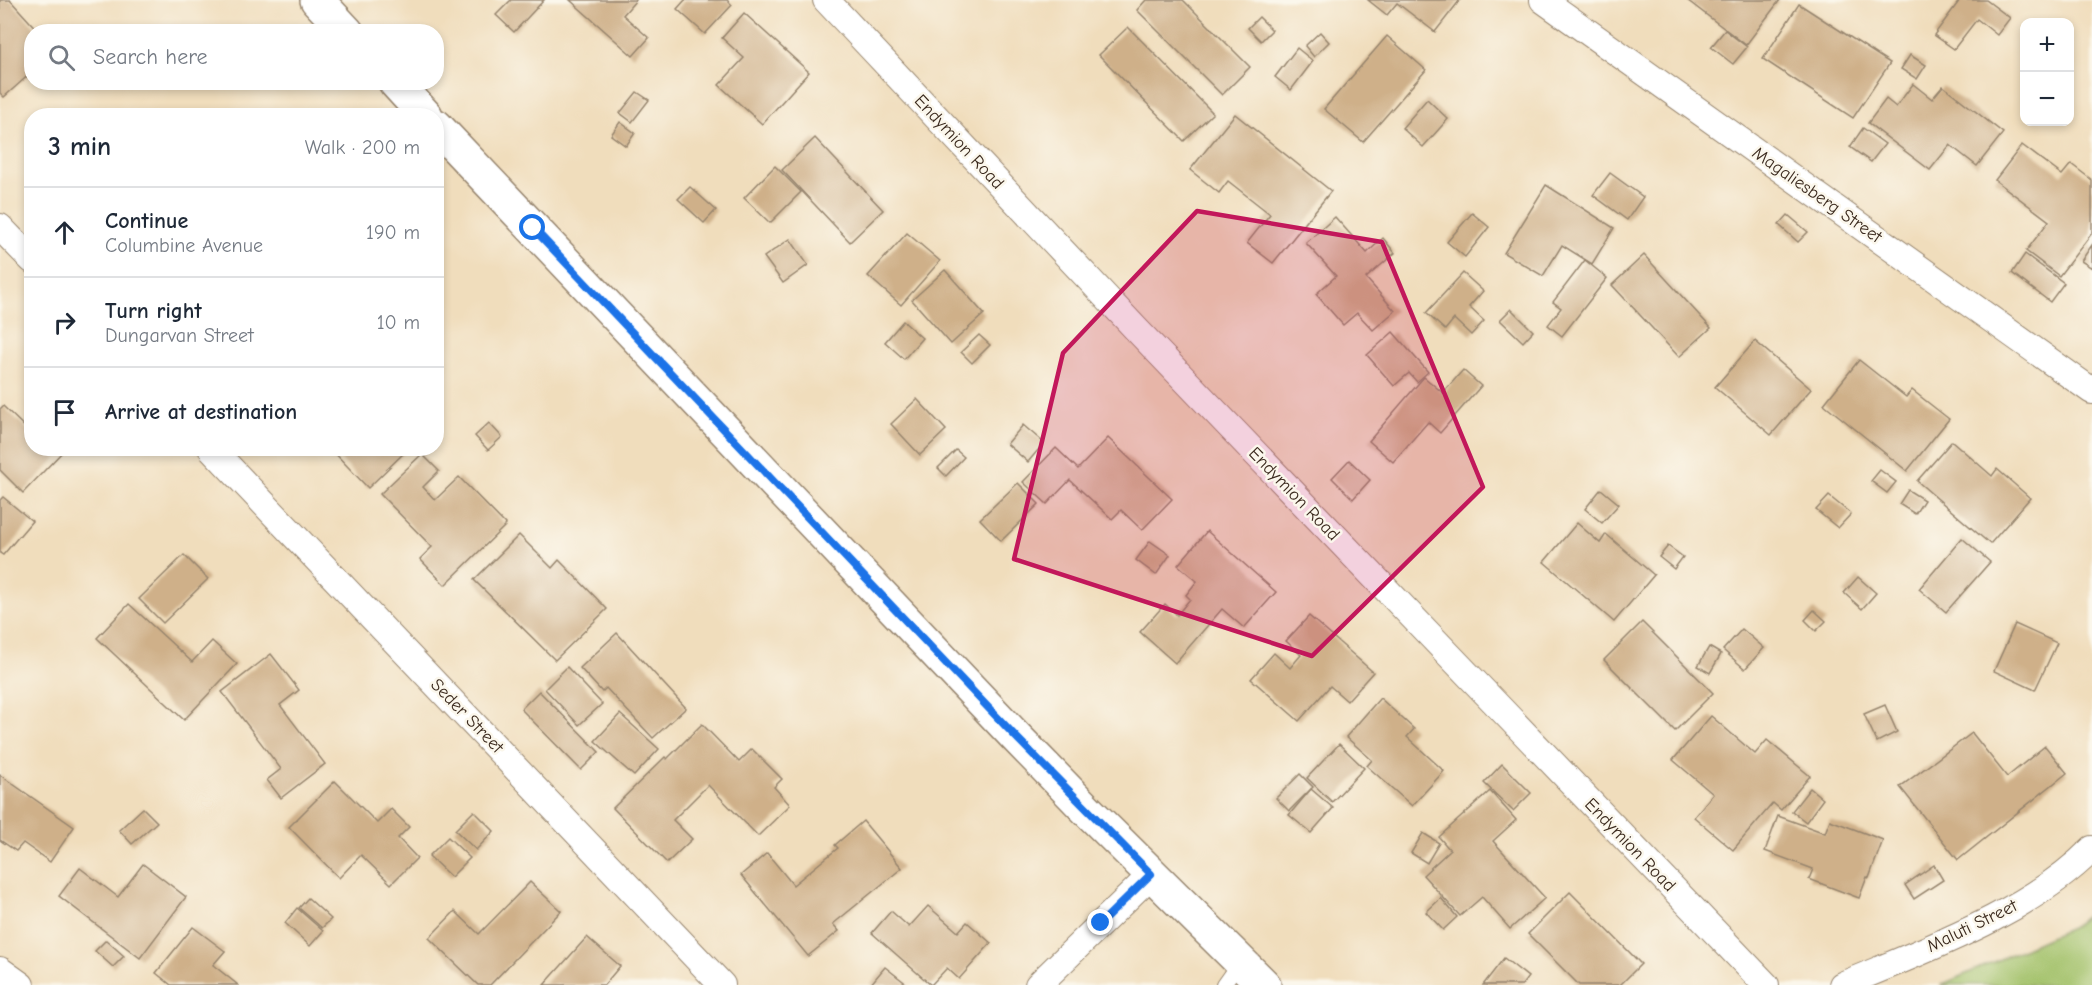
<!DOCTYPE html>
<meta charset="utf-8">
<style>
:root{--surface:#fff;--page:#f2f2f3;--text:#1f2937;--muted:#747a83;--line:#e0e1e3}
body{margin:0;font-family:"Comic Neue",sans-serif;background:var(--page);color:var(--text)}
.controls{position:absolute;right:18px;top:18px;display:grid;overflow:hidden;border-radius:12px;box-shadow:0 3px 9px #0003}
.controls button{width:54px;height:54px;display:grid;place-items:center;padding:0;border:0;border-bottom:2px solid var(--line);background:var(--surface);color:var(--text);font:30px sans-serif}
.stop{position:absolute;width:18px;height:18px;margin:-14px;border:4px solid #1a73e8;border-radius:50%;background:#fff}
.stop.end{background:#1a73e8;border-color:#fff;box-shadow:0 2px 6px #0008}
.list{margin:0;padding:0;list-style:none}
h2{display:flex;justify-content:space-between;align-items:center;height:78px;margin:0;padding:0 24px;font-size:26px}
h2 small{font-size:20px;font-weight:400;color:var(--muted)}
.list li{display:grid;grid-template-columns:39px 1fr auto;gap:18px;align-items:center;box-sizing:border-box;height:90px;padding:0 24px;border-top:2px solid var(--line)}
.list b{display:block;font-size:22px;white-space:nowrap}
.list p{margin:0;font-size:20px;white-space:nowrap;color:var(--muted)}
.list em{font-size:20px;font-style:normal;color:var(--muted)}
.icon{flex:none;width:33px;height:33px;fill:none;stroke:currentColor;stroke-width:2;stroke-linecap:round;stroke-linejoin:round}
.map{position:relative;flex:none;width:2092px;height:985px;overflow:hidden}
.search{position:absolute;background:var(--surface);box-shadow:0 3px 9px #0003;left:24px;top:24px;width:420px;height:66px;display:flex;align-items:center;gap:15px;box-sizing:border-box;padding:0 21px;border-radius:24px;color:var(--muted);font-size:22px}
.panel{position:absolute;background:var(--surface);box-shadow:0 3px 9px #0003;left:24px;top:108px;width:420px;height:348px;border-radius:24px}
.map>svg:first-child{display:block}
</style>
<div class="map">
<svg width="2092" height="985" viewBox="0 0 2092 985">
<rect width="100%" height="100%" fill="#fbf7ec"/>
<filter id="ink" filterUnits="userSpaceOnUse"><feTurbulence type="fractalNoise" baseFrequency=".0167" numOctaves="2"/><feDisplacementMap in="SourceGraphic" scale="12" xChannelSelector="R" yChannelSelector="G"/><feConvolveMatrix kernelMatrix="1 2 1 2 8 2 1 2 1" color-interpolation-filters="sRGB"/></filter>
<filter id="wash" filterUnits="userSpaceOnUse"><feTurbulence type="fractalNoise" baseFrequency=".008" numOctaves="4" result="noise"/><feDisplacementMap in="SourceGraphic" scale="24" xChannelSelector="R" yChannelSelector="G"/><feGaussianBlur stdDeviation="1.35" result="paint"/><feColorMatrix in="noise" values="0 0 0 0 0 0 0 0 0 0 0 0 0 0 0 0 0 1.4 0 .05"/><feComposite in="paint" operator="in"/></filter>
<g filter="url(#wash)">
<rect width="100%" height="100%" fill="#f0ddbc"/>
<path fill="#a2c169" stroke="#6e7644" stroke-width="1.5" d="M 2092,910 L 2092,985 L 1941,985 L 2075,926 Z"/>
<g id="blocks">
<g fill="#cfb089">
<path d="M 0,0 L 10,0 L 39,32 L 32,32 L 32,72 L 4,97 L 0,93 Z"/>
<path d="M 511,0 L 544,0 L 514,32 L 496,15 Z"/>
<path d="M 570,0 L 636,0 L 623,15 L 649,38 L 633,56 Z"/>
<path d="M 685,0 L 727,0 L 732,5 L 705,34 L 677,9 Z"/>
<path d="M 1146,0 L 1183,0 L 1250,67 L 1222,95 L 1137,10 Z"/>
<path d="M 1368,0 L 1460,0 L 1435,32 L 1397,3 L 1387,15 Z"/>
<path d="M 1687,0 L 1780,0 L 1746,45 Z"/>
<path d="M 1960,0 L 1986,0 L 2010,18 L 1997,35 L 1977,19 L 1954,49 L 1934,35 Z"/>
<path d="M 1799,4 L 1890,63 L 1853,118 L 1763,59 Z"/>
<path d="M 744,13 L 809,72 L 762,124 L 719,85 L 744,58 L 722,38 Z"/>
<path d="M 1259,17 L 1272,30 L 1261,41 L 1248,28 Z"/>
<path d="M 1128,27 L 1213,113 L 1184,141 L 1099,55 Z"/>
<path d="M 1725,30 L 1747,47 L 1733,64 L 1711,47 Z"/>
<path d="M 1320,32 L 1329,42 L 1314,57 L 1305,46 Z"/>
<path d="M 1387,36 L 1426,70 L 1363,142 L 1324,109 Z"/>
<path d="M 1297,48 L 1313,61 L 1291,90 L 1275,77 Z"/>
<path d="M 1910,55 L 1926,65 L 1917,79 L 1901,69 Z"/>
<path d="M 1913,84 L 1932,99 L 1943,86 L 2003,133 L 1977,166 L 1950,145 L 1930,170 L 1868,123 L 1886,99 L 1896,107 Z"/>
<path d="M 637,92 L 649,100 L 632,122 L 620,113 Z"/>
<path d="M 1427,99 L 1448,119 L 1423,147 L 1402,128 Z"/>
<path d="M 1235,114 L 1331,191 L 1273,263 L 1247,243 L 1270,214 L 1228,181 L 1219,193 L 1190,170 Z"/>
<path d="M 620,122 L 635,133 L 626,146 L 611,135 Z"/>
<path d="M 1863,128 L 1885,144 L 1871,162 L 1850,147 Z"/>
<path d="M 815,138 L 883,210 L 850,242 L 782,170 Z"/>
<path d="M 2022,145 L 2062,175 L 2071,164 L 2092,180 L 2092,233 L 2059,276 L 2026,251 L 2049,221 L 1995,180 Z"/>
<path d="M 775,166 L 801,192 L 770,223 L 744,198 Z"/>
<path d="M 1610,173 L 1643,197 L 1627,220 L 1593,195 Z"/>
<path d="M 1546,185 L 1614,228 L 1592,264 L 1562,245 L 1543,276 L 1504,253 Z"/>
<path d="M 690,187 L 716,210 L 704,223 L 678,199 Z"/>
<path d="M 1472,213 L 1489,227 L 1465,257 L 1447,242 Z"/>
<path d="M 1788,215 L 1808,232 L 1798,242 L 1779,225 Z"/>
<path d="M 1335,217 L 1367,253 L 1383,238 L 1395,253 L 1366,278 L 1395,311 L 1373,330 L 1357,313 L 1343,325 L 1316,294 L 1336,276 L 1306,243 Z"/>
<path d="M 907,233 L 940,261 L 901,305 L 868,276 Z"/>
<path d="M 790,239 L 808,265 L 783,283 L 764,257 Z"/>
<path d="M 2092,245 L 2092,268 L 2081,261 Z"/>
<path d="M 2025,254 L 2064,283 L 2050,302 L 2012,273 Z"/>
<path d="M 1644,255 L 1711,328 L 1679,357 L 1612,285 Z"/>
<path d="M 1585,260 L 1607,278 L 1562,336 L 1548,325 L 1561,308 L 1553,302 Z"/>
<path d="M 945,270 L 984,314 L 951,344 L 912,300 Z"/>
<path d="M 1463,273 L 1483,291 L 1469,307 L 1484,321 L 1471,335 L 1454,319 L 1445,330 L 1426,313 Z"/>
<path d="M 1511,309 L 1533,331 L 1523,342 L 1500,320 Z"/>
<path d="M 903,321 L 922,338 L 904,359 L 885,342 Z"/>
<path d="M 1393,332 L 1428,372 L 1417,382 L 1409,373 L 1394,386 L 1367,355 Z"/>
<path d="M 979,335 L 990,345 L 972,363 L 961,352 Z"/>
<path d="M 1755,341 L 1811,389 L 1771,435 L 1715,387 Z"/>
<path d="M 1859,360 L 1906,397 L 1912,390 L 1949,419 L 1907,471 L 1824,404 Z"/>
<path d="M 1463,370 L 1481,386 L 1440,433 L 1428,422 L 1393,462 L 1369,441 L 1424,377 L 1443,393 Z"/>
<path d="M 917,399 L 946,430 L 920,455 L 891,424 Z"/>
<path d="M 3,406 L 32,434 L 32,448 L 66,448 L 23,493 L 0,470 L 0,409 Z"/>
<path d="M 489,423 L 502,437 L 488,450 L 475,436 Z"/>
<path d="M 1023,425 L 1044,443 L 1028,462 L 1007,444 Z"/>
<path d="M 1108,438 L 1172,499 L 1142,530 L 1121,510 L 1112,519 L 1070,480 L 1047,504 L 1023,482 L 1056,448 L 1078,469 Z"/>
<path d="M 1952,441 L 1992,476 L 1997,469 L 2030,498 L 1990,544 L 1917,481 Z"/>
<path d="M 330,448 L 409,448 L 368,488 Z"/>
<path d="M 956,450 L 964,457 L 946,476 L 938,468 Z"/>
<path d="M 422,454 L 439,471 L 423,487 L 435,500 L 459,477 L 506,525 L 445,585 L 420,559 L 432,547 L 380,494 Z"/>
<path d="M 1349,460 L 1370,480 L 1353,499 L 1332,478 Z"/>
<path d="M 1880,470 L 1896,482 L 1887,493 L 1871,481 Z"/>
<path d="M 1018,483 L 1039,504 L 1001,541 L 980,519 Z"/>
<path d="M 1601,489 L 1619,504 L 1602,523 L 1585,509 Z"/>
<path d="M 1908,490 L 1924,500 L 1915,514 L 1899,504 Z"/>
<path d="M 1829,496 L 1851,514 L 1838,528 L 1816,510 Z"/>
<path d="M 3,497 L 32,521 L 3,555 L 0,553 L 0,500 Z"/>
<path d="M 1577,523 L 1600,543 L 1606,534 L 1654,575 L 1614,622 L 1544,562 Z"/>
<path d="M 1207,531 L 1276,592 L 1244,628 L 1222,609 L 1175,663 L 1140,632 L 1165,604 L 1177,615 L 1190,599 L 1186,595 L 1197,581 L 1178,565 Z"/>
<path d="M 519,535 L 552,568 L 559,560 L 607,609 L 555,660 L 474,580 Z"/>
<path d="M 1962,538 L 1990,562 L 1946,612 L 1919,589 Z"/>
<path d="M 1150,541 L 1170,555 L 1156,575 L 1136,560 Z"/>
<path d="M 1668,546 L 1683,557 L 1674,569 L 1659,557 Z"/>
<path d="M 184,555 L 208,579 L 163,623 L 139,599 Z"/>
<path d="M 1858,577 L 1876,593 L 1862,609 L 1844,593 Z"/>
<path d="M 129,604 L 192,662 L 212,641 L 237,664 L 184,720 L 97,638 Z"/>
<path d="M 1814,610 L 1826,621 L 1816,631 L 1805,620 Z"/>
<path d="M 1309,616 L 1373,672 L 1347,701 L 1330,686 L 1299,721 L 1251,679 L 1274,653 L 1290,668 L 1301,655 L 1286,641 Z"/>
<path d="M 1642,622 L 1713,693 L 1675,731 L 1604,660 Z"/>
<path d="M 2015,624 L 2057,643 L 2035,690 L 1994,671 Z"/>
<path d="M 1742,629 L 1764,648 L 1745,669 L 1723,650 Z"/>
<path d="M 617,633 L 686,708 L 653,738 L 606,688 L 602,692 L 580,668 Z"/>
<path d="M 1709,647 L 1721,654 L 1710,673 L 1698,666 Z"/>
<path d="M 271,654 L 299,690 L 280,705 L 325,764 L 281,798 L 267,780 L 281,769 L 222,692 Z"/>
<path d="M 567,667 L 602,704 L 579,725 L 545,689 Z"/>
<path d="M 539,691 L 599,752 L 581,770 L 521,709 Z"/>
<path d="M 1380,698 L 1414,729 L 1407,737 L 1444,771 L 1412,806 L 1367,766 L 1372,760 L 1346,737 Z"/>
<path d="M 1885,705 L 1897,732 L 1877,742 L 1864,714 Z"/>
<path d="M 620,714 L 659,749 L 634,776 L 595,741 Z"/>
<path d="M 1711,716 L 1755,754 L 1767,740 L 1810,776 L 1781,810 L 1773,803 L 1733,850 L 1694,817 L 1713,794 L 1673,760 Z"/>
<path d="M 702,724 L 739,762 L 752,749 L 782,779 L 774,787 L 790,805 L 758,836 L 708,785 L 673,820 L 692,839 L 667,863 L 613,808 L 665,757 L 667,759 Z"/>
<path d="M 1972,733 L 2007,777 L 2045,746 L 2067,773 L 1958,860 L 1900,787 Z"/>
<path d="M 1339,744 L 1364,768 L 1332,802 L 1307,778 Z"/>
<path d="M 1502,764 L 1531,793 L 1513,811 L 1484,783 Z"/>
<path d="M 1300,774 L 1313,787 L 1289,811 L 1276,798 Z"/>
<path d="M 0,775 L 74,827 L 50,862 L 23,843 L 16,851 L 0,840 Z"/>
<path d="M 335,781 L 377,823 L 391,809 L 409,827 L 398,838 L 417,858 L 391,884 L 361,855 L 339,878 L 289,827 Z"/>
<path d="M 1810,788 L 1823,799 L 1806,822 L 1792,811 Z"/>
<path d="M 1311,789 L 1333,808 L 1311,833 L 1289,815 Z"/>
<path d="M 1490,791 L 1516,820 L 1493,841 L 1545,898 L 1510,929 L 1482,897 L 1460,916 L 1423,875 L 1450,850 L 1439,837 Z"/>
<path d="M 143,808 L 157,822 L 132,844 L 119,830 Z"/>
<path d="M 474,811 L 494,831 L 476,850 L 455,830 Z"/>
<path d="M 1778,816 L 1825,833 L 1830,820 L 1883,840 L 1869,878 L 1867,877 L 1859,898 L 1809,879 L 1813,869 L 1765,851 Z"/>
<path d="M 863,821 L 902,868 L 833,924 L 839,931 L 808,956 L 741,875 L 767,853 L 793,885 L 838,848 L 835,845 Z"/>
<path d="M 1423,833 L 1439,843 L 1427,863 L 1411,853 Z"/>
<path d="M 448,837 L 470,858 L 451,877 L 429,856 Z"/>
<path d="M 143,864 L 186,897 L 140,958 L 59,896 L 80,868 L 118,897 Z"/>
<path d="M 1934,865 L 1943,880 L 1914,899 L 1905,885 Z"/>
<path d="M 530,882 L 561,911 L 490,985 L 478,985 L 429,938 L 455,911 L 479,934 Z"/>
<path d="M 1570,892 L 1641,964 L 1620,985 L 1579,985 L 1528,934 Z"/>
<path d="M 308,898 L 331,919 L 322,928 L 299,908 Z"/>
<path d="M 1441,898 L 1457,917 L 1443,930 L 1426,912 Z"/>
<path d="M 928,906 L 958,932 L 967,922 L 991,943 L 959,979 L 947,968 L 931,985 L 872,933 L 891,911 L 909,927 Z"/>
<path d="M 297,908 L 323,931 L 310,946 L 285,923 Z"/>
<path d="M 193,927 L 225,951 L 213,965 L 238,985 L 171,985 L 156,973 Z"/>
<path d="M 587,937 L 620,966 L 604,985 L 544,985 Z"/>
<path d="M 106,940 L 124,956 L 113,967 L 95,951 Z"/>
<path d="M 1504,958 L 1528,977 L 1522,985 L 1483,985 Z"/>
<path d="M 885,967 L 908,985 L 870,985 Z"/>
</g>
</g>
</g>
<g filter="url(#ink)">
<use href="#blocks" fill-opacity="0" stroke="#96846d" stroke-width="1.5"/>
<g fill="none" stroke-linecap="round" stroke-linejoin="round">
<defs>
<path id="lane" d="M 1223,985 L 1240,961"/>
<g id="street">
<path d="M 826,0 L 1137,330 L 1766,985"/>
<path d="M 1543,0 L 2092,391"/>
<path d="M 0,227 L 32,260"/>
<path d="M 211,448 L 722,985"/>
<path d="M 0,970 L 21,985"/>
<path d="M 1038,985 L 1151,875"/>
<path d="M 1842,985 C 1924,950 2029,913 2092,849"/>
</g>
<g id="secondary">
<path d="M 317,0 L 347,32"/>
<path d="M 395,82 L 426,116"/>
<path d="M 436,126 L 1017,738 L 1088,811 L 1264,985"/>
</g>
</defs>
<use href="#lane" stroke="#96846d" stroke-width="16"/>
<use href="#street" stroke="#96846d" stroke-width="28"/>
<use href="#secondary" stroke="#96846d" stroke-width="36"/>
<use href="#lane" stroke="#fff" stroke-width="14"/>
<use href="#street" stroke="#fff" stroke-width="26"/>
<use href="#secondary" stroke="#fff" stroke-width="33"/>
</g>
</g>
<g fill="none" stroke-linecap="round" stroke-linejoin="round" filter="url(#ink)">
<path stroke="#1a73e8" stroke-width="8" d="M 533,228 L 1017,738 L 1151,874 L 1101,923"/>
</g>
<path fill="#c2185b" fill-opacity="0.2" stroke="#c2185b" stroke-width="4.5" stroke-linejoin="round" d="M 1197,211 L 1382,242 L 1483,487 L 1312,656 L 1014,559 L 1063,353 Z"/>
<g text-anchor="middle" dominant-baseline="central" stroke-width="5" stroke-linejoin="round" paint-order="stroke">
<g font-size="18" fill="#3b2a1e" stroke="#fbf7ec">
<text transform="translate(959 142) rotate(47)">Endymion Road</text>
<text transform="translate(1817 195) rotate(35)">Magaliesberg Street</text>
<text transform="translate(1294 494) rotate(46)">Endymion Road</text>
<text transform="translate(467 716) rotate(46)">Seder Street</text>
<text transform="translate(1630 845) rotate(46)">Endymion Road</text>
<text transform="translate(1972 926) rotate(-26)">Maluti Street</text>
</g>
</g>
</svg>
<div class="controls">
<button>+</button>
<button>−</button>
</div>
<div class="stop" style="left:533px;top:228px"></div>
<div class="stop end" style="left:1101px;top:923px"></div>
<div class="search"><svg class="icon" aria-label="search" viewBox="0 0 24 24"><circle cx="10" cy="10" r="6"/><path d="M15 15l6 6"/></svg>Search here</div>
<section class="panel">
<h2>3 min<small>Walk · 200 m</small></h2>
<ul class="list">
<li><svg class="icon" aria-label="ahead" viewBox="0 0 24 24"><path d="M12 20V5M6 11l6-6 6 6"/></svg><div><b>Continue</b><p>Columbine Avenue</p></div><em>190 m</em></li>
<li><svg class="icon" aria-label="right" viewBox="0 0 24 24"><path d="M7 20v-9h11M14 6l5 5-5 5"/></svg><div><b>Turn right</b><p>Dungarvan Street</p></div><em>10 m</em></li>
<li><svg class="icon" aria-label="arrive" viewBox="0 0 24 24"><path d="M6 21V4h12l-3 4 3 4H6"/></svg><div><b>Arrive at destination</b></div></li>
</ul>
</section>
</div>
